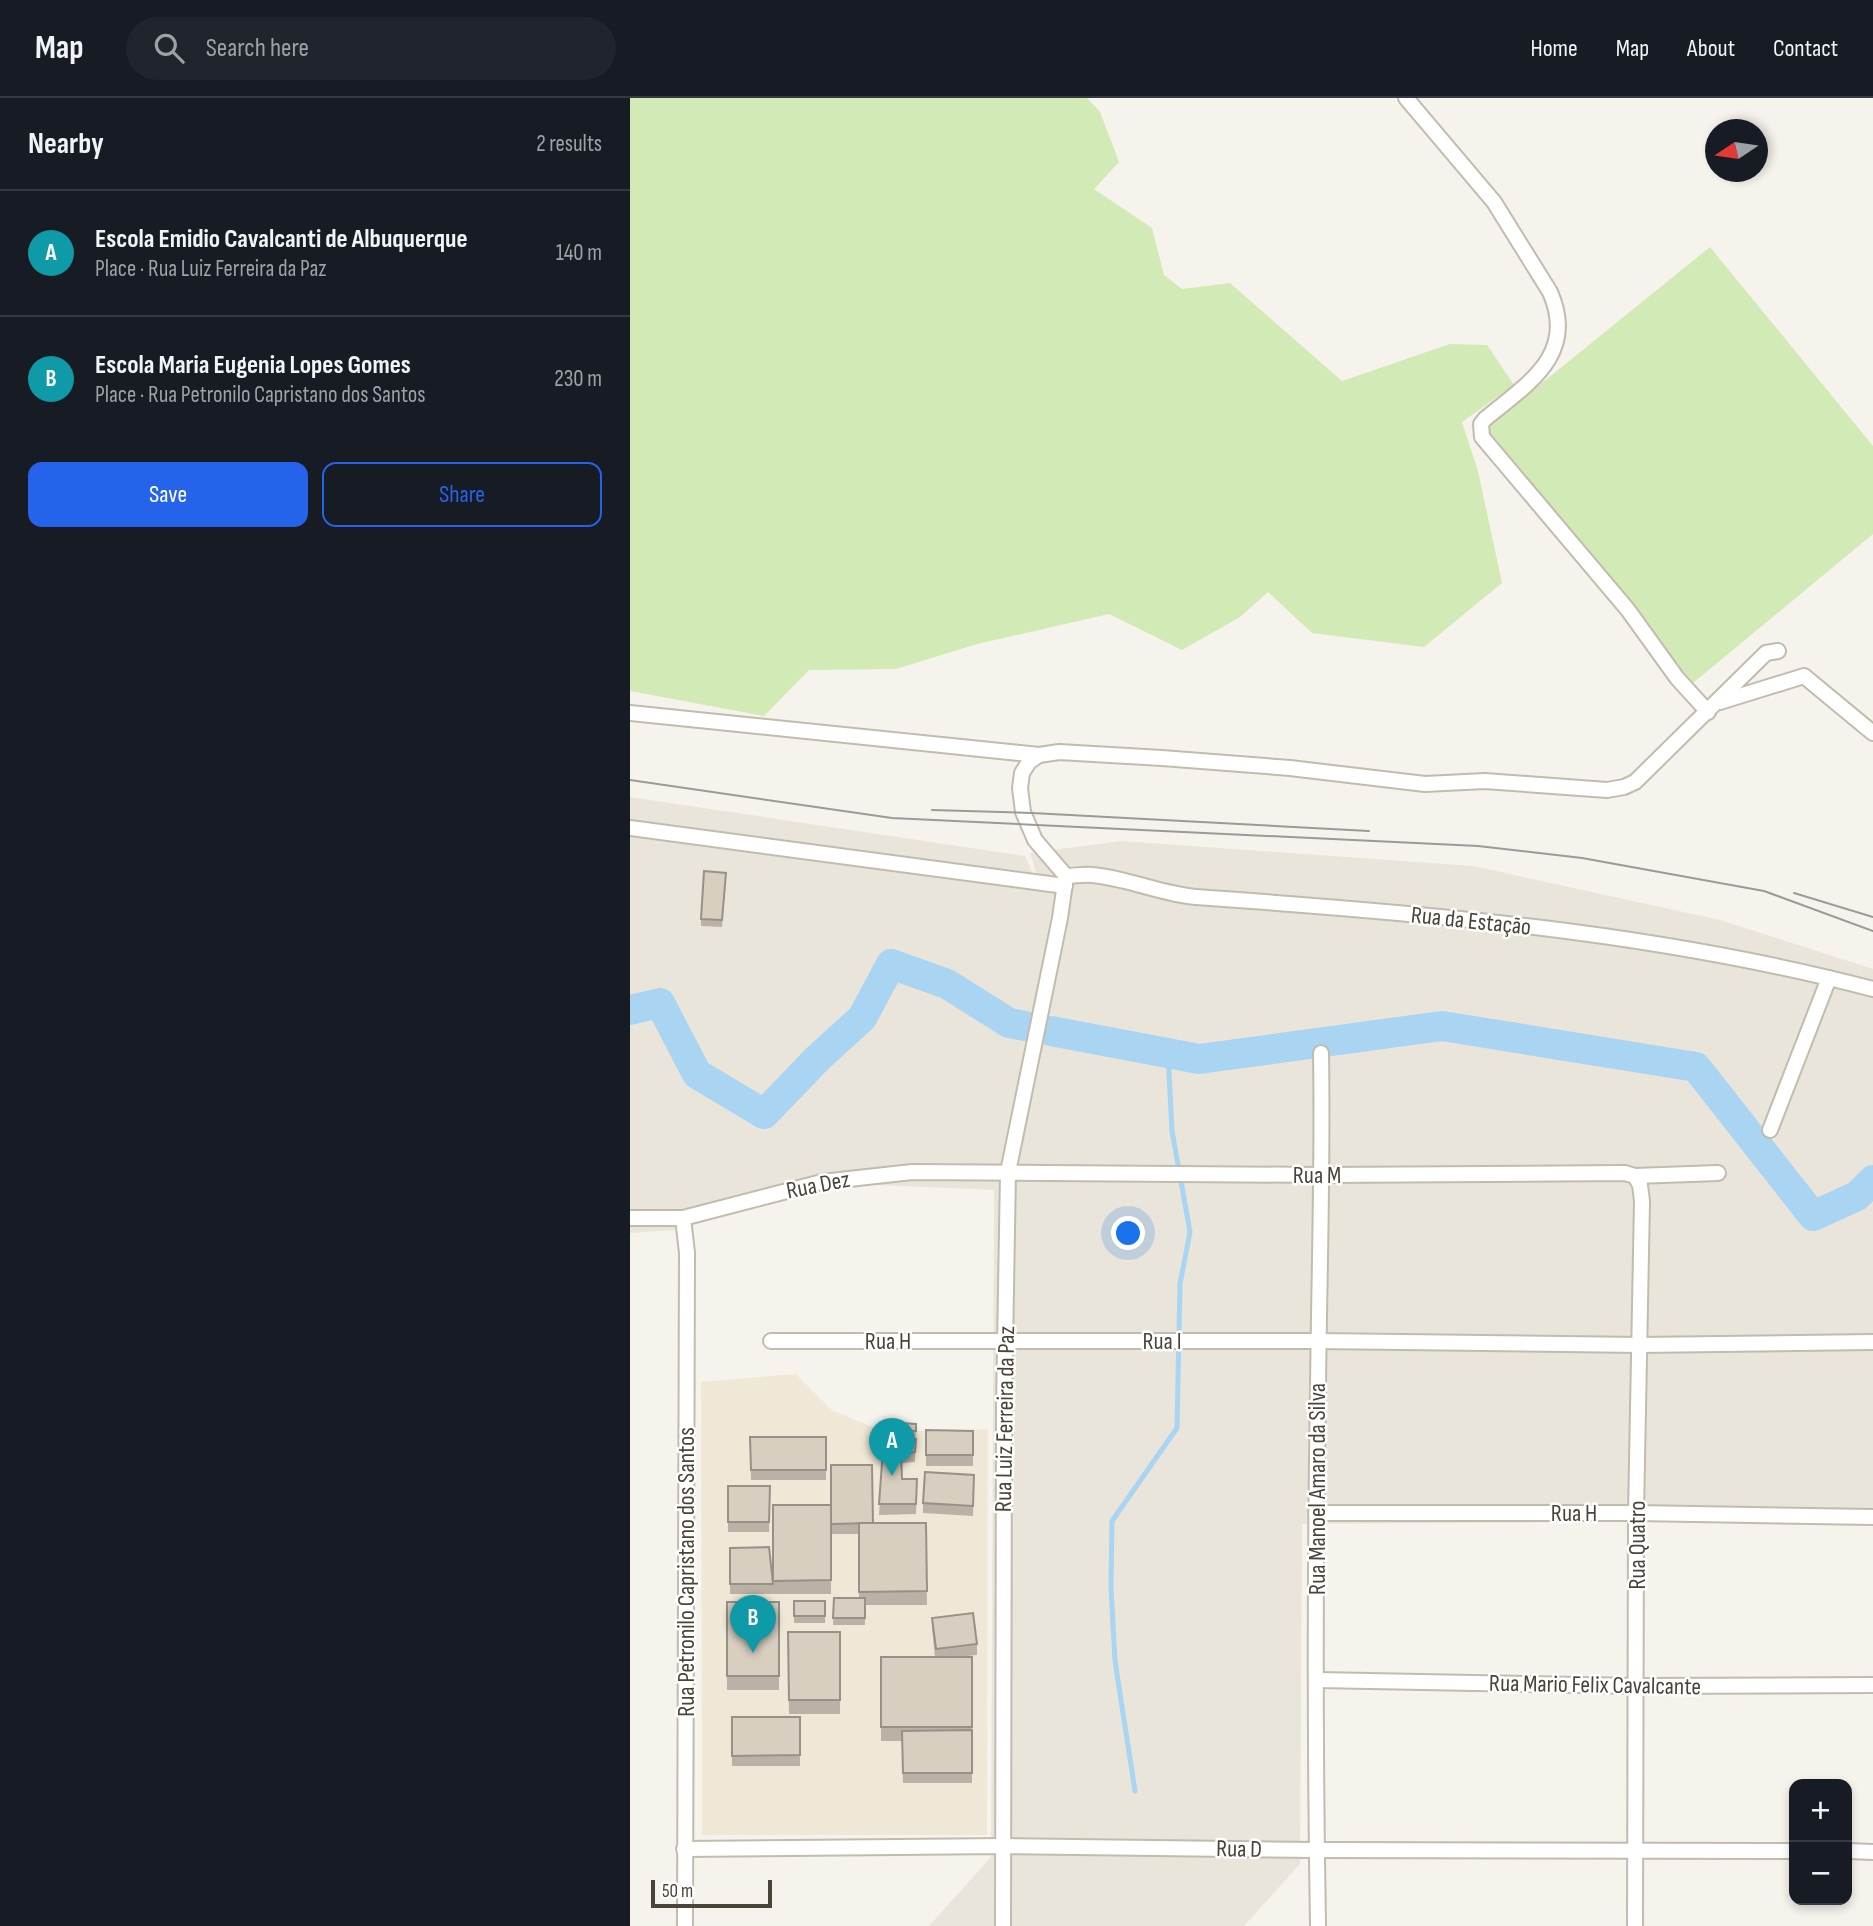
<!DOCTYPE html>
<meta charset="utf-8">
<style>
:root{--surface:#171b24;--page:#20242c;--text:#f1f3f6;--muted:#9ea1a6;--line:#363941;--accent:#2563eb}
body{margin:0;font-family:"Sofia Sans Condensed",sans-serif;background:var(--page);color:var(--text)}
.controls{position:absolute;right:21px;bottom:21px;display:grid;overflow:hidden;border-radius:14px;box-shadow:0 4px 10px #0003}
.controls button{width:63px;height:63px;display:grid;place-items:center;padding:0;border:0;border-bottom:2px solid var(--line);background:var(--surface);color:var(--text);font:35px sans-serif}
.compass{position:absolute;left:1075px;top:21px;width:63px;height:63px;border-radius:50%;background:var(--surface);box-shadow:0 4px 10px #0003;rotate:257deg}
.scale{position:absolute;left:21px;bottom:18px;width:121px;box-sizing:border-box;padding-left:7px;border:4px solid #4b4439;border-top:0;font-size:19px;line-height:24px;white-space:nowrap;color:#4b4439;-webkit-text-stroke:5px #fff;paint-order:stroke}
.you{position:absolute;left:499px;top:1136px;width:24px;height:24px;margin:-18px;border:5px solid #fff;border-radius:50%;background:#1a73e8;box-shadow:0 0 0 10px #1a73e833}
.badge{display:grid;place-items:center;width:46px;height:46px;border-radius:50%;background:var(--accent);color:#fff;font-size:23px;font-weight:700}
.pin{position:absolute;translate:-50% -58px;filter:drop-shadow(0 2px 4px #0008)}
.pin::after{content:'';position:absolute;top:37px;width:24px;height:21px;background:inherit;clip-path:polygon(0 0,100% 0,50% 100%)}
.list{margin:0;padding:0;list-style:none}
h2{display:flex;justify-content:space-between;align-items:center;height:91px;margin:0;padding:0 28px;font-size:30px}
h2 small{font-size:23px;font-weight:400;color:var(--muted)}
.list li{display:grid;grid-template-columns:46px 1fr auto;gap:21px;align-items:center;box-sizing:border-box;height:126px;padding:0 28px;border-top:2px solid var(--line)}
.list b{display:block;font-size:26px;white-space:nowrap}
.list p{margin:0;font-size:23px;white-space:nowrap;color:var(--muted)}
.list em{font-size:23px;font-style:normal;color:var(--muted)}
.actions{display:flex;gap:14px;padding:21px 28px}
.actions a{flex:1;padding:16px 0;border:2px solid var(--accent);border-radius:14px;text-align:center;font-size:24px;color:var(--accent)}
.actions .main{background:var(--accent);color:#fff}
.icon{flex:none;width:38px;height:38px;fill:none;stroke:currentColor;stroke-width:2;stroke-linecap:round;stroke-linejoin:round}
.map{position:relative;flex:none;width:1243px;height:1828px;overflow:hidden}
header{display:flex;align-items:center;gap:42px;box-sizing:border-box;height:98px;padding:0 35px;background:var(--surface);border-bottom:2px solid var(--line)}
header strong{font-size:33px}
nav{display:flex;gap:38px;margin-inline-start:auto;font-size:24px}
.search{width:490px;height:63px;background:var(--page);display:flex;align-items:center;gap:18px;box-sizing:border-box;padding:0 24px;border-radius:38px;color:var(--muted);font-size:26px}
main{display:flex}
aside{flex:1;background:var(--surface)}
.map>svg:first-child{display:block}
</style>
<header>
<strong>Map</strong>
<div class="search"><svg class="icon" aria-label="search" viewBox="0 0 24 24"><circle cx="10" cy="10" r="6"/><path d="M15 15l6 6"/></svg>Search here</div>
<nav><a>Home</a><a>Map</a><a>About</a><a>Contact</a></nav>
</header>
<main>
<aside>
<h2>Nearby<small>2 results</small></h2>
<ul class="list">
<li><span class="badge" style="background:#0f9aa8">A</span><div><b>Escola Emidio Cavalcanti de Albuquerque</b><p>Place · Rua Luiz Ferreira da Paz</p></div><em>140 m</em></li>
<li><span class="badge" style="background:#0f9aa8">B</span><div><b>Escola Maria Eugenia Lopes Gomes</b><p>Place · Rua Petronilo Capristano dos Santos</p></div><em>230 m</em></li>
</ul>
<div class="actions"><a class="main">Save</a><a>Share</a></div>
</aside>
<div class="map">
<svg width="1243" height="1828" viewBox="0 0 1243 1828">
<rect width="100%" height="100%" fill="#f6f3ec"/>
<path fill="#eae5da" d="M 0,699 L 395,758 L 413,798 L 400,755 L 491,743 L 843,768 L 1090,822 L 1243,871 L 1243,1422 L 672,1426 L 670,1766 L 614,1828 L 299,1828 L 361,1759 L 364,1092 L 200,1085 L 46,1132 L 0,1135 Z"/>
<path fill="#efe8d6" d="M 166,1276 L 203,1313 L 255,1334 L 358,1331 L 357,1737 L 72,1737 L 71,1284 Z"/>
<g fill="#d2eab5">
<path d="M 0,0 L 457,0 L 470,14 L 489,64 L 464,91 L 522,130 L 534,177 L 552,191 L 600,185 L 712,283 L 820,246 L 857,247 L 884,287 L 832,324 L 848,373 L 872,485 L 794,549 L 682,535 L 638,494 L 610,519 L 552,552 L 479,516 L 347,546 L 266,571 L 179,572 L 134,618 L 0,593 Z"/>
<path d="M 1080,149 L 1243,348 L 1243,436 L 1063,585 L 854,332 Z"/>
</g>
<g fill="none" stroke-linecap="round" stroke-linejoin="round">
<path stroke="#a9d4f2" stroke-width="5" d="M 505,1693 L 485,1563 L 481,1490 L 482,1423 L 547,1330 L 550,1186 L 560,1134 L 542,1033 L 538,955"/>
<g stroke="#a9d4f2" stroke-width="30">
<path d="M 0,912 L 30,905 L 67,976 L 134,1016 L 188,960 L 232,920 L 261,866 L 317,886 L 379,925 L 395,928"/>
<path d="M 421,933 L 569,961 L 812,928 L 1066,969 L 1183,1118 L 1227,1098 L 1243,1082"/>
</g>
<defs>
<g id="minor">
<path d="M 776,0 L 864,104 L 920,194 C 948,257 897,286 855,321 L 851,326 L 852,339 L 998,512 L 1047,580 L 1078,614"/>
<path d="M 1090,604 L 1174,578 L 1243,635"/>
<path d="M 0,615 L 409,657"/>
<path d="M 0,730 L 435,788"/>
<path d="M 436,778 C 445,778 454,776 462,777 C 497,780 531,796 566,799 C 793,815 1022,833 1243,891"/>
<path d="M 1140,1032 L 1199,880"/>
<path d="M 1005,1078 L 1088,1075"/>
<path d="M 0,1120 L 53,1120 L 192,1084 L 282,1074 L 693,1077 L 995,1075 L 1005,1078 L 1010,1087 L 1012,1103 L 1006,1415 L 1005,1828"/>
<path d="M 53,1120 L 57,1155 L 55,1828"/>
<path d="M 141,1243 L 688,1243 L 1010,1247 L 1243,1244"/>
<path d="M 686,1415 L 1006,1415 L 1243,1419"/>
<path d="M 687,1582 L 1007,1588 L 1243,1587"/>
<path d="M 54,1751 L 375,1748 L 685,1752 L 1164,1753"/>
<path d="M 1217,1753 L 1243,1754"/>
<path d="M 373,1828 L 374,1308 L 378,1074 L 430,820 L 436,778 L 405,742 L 393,714 L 390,690 L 392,675 L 399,664 L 409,657 L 429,654 L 532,660 L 660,670 L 795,686 L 855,683 L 977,692 L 994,689 L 1005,684 L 1136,555 L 1148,553"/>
<path d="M 688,1828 C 685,1650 685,1472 688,1293 C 689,1180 693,1068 691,955"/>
</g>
</defs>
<use href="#minor" stroke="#c2bbae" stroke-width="18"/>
<use href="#minor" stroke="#fff" stroke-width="14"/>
<g stroke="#9a9a9a" stroke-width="2">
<path d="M 0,682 L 262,720 L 848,748 L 952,760 L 1134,793 L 1243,833"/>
<path d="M 302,712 L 402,715 L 739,733"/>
<path d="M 1164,795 L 1243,819"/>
</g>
</g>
<g fill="#bab2a6">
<path d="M 96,782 L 92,829 L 71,828 L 71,821 Z"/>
<path d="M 255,1324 L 286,1326 L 285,1364 L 272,1365 L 272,1381 L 287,1391 L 286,1416 L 249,1417 Z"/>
<path d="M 296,1332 L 343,1333 L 343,1368 L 296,1368 Z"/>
<path d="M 120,1339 L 196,1339 L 196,1382 L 121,1382 Z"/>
<path d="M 344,1387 L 343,1418 L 293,1415 L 293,1405 Z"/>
<path d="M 98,1388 L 140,1388 L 139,1434 L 98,1434 Z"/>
<path d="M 143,1407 L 243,1425 L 296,1425 L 297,1507 L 235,1507 L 235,1527 L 203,1527 L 204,1500 L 229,1500 L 229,1436 L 201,1436 L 201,1496 L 100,1496 L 100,1450 L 143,1486 Z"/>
<rect x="164" y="1503" width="31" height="22"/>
<rect x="97" y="1504" width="52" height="88"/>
<path d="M 302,1520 L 347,1546 L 347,1557 L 326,1559 L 342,1559 L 342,1685 L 273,1685 L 272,1643 L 251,1643 L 251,1559 L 305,1559 L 302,1530 Z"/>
<path d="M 158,1534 L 210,1534 L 210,1616 L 159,1616 Z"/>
<rect x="102" y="1619" width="68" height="49"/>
</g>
<g fill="#d8cfc1" stroke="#979187" stroke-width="2">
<path d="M 74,773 L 96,775 L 92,822 L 71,821 Z"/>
<path d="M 255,1324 L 286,1326 L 286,1333 L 270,1333 L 270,1340 L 286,1341 L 285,1354 L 271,1355 L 272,1381 L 287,1381 L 286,1406 L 249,1406 Z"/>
<path d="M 296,1332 L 343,1333 L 343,1357 L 296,1357 Z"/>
<path d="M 120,1339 L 196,1339 L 196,1372 L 121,1372 Z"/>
<path d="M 201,1367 L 242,1367 L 243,1425 L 201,1426 Z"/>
<path d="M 295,1374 L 344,1377 L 343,1408 L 293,1405 Z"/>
<path d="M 98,1388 L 140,1388 L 139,1424 L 98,1424 Z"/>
<path d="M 143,1407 L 201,1407 L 201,1482 L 143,1483 Z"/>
<path d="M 229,1425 L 296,1425 L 297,1493 L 229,1494 Z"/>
<path d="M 139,1449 L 143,1486 L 100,1486 L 100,1450 Z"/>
<path d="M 204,1500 L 235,1500 L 235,1520 L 203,1520 Z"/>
<rect x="164" y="1503" width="31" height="15"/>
<rect x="97" y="1504" width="52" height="74"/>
<path d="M 343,1515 L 347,1546 L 306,1551 L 302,1520 Z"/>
<path d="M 158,1534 L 210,1534 L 210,1602 L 159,1602 Z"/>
<rect x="251" y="1559" width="91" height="70"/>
<path d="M 102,1619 L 170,1619 L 170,1657 L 102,1658 Z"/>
<path d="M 342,1632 L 342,1675 L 273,1675 L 272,1633 Z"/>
</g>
<g text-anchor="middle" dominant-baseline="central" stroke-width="5" stroke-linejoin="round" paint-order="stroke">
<g font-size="24" fill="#4b4439" stroke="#fff">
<text transform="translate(841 823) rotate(6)">Rua da Estação</text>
<text x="687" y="1077">Rua M</text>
<text transform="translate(188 1087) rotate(-11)">Rua Dez</text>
<text x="258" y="1243">Rua H</text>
<text x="532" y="1243">Rua I</text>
<text transform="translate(375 1321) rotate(-89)">Rua Luiz Ferreira da Paz</text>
<text transform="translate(687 1391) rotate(-90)">Rua Manoel Amaro da Silva</text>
<text x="944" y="1415">Rua H</text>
<text transform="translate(1007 1447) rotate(-90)">Rua Quatro</text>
<text transform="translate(56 1474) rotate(-90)">Rua Petronilo Capristano dos Santos</text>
<text transform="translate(965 1587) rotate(1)">Rua Mario Felix Cavalcante</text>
<text transform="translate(609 1751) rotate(1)">Rua D</text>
</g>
</g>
</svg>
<div class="controls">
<button>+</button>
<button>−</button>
</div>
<svg class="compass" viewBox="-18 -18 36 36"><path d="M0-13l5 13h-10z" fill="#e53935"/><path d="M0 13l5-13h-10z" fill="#9ea1a6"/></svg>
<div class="scale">50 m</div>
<div class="you"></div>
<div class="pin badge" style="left:262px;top:1378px;background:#0f9aa8">A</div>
<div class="pin badge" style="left:123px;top:1555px;background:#0f9aa8">B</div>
</div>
</main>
